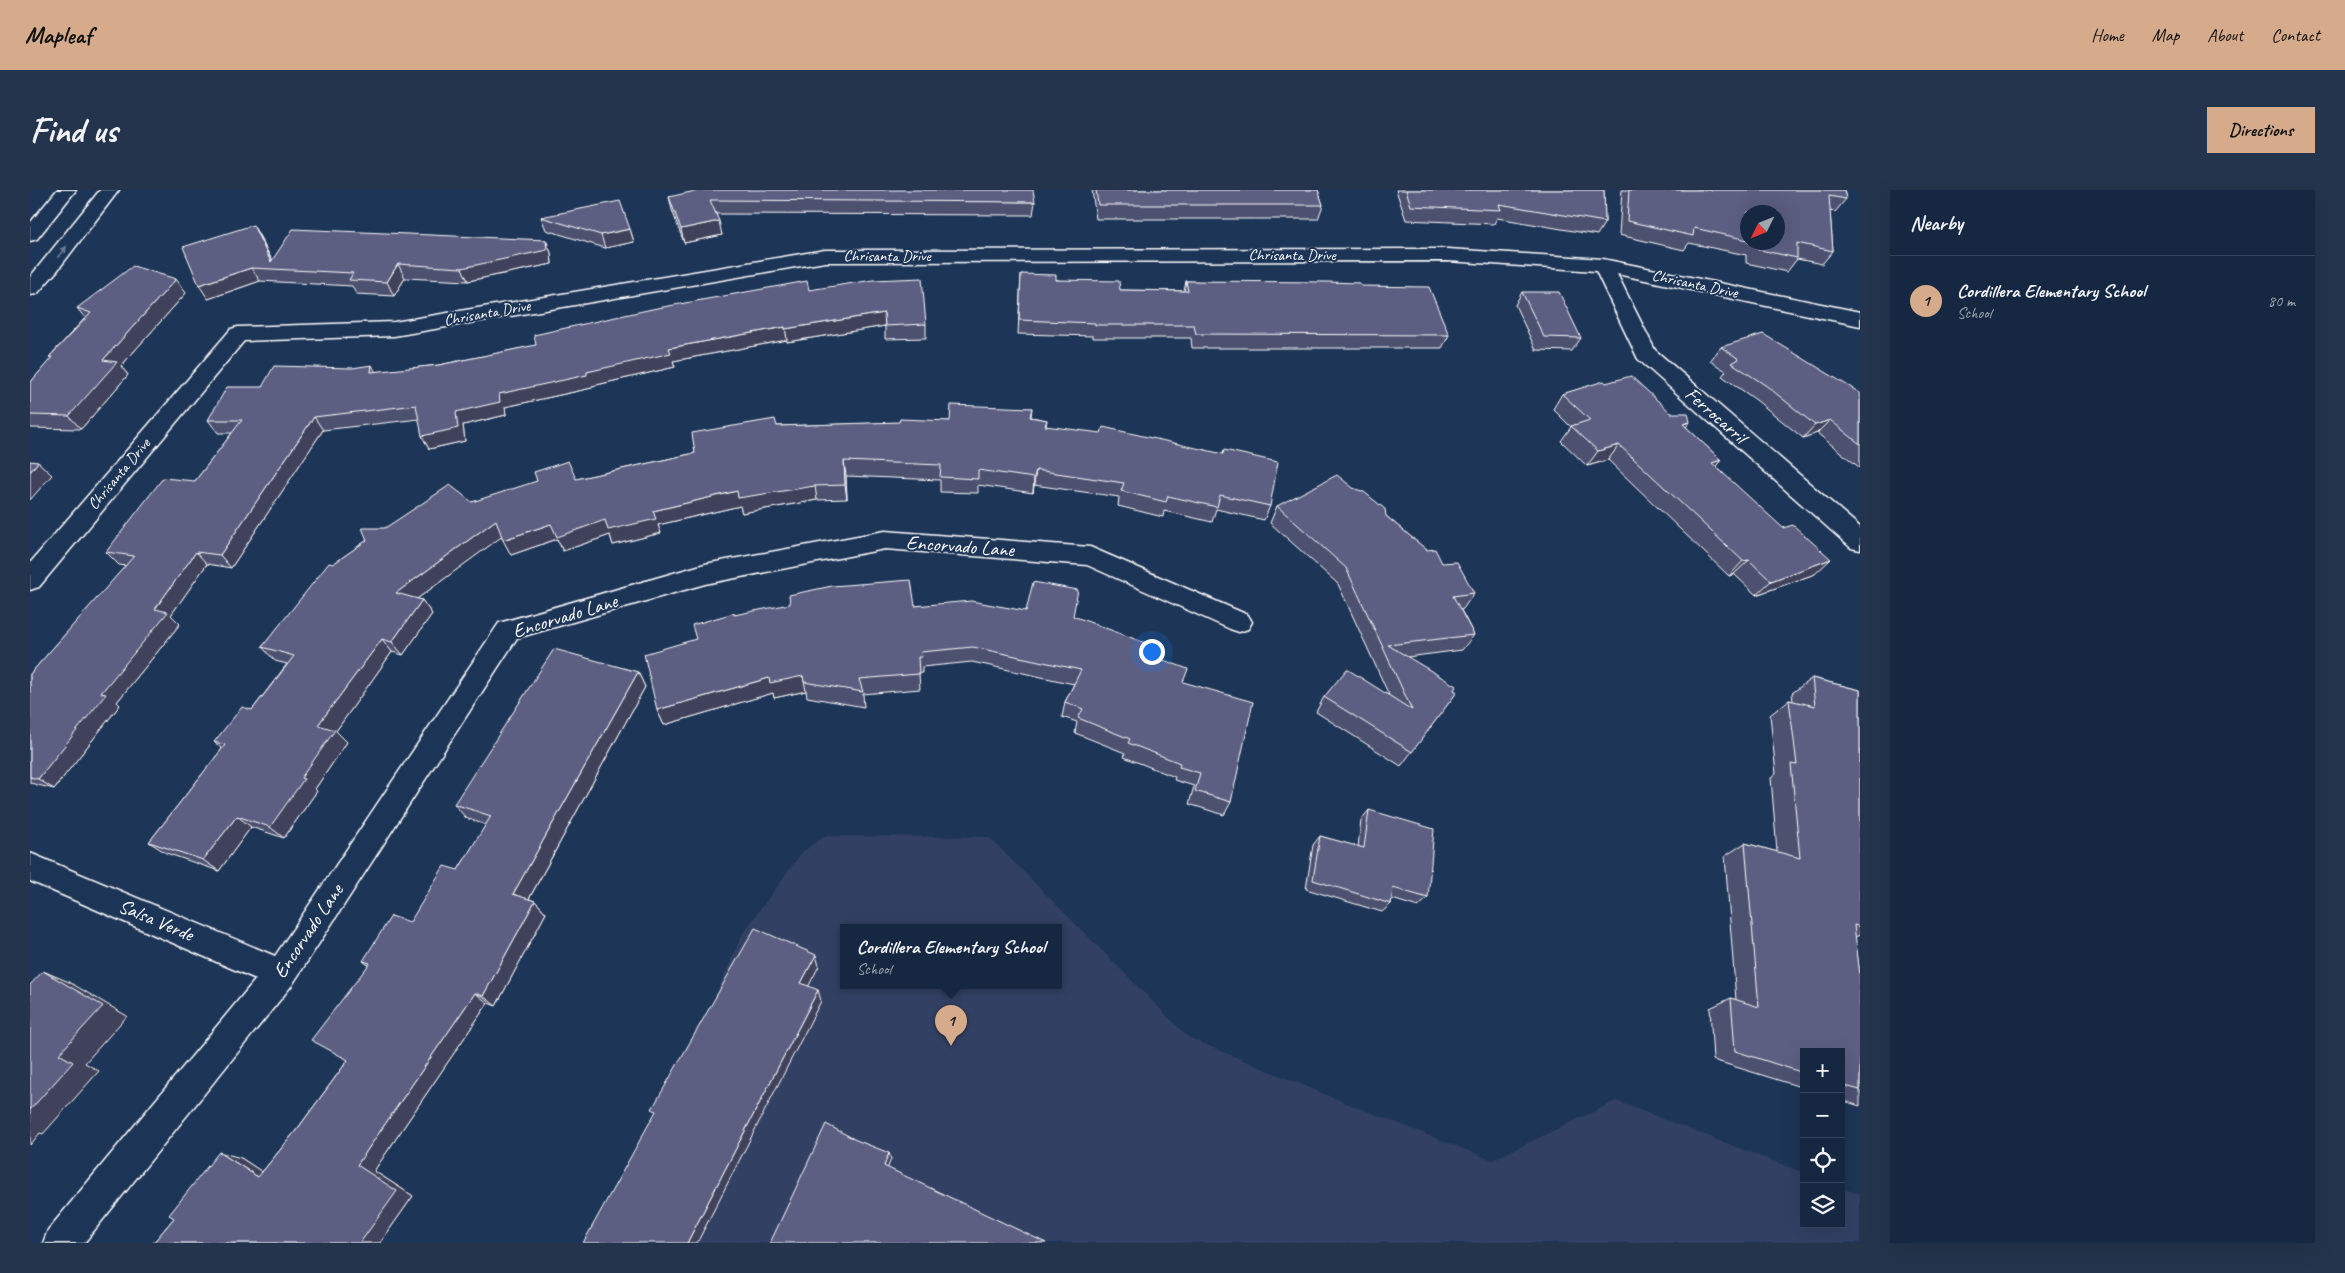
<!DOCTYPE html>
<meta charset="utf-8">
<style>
:root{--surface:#162841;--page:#23344c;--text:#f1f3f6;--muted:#9ea6b1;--line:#35445a;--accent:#d6ab8b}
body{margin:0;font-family:Caveat,sans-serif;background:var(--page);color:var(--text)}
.controls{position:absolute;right:15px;bottom:15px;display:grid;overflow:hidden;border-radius:0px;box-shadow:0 5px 20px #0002}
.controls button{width:45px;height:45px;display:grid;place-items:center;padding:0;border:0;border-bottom:1px solid var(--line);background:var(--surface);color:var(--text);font:25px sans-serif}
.compass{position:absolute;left:1710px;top:15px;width:45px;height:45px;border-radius:50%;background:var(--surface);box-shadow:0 5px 20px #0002;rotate:227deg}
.you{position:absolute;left:1121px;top:461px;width:18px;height:18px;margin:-12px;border:4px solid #fff;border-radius:50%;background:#1a73e8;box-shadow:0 0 0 8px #1a73e833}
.badge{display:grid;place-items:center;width:32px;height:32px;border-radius:50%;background:var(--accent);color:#111;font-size:16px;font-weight:700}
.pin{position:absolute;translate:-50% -41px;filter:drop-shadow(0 1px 2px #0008)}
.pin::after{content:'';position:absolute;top:26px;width:18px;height:15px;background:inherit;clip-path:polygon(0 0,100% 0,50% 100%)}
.popup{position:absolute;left:810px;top:734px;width:222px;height:65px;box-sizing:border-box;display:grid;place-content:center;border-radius:0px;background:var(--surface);filter:drop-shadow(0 1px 4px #0005);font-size:16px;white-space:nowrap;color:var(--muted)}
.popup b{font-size:19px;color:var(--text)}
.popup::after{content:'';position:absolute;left:50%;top:100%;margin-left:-10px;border:10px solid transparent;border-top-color:var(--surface)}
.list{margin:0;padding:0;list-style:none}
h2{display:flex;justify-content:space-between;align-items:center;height:65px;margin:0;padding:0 20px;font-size:21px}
h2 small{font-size:16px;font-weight:400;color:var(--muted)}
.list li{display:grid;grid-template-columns:32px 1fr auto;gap:15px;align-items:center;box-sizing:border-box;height:90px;padding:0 20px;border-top:1px solid var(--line)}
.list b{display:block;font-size:19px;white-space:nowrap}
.list p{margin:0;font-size:16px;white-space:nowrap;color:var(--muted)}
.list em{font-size:16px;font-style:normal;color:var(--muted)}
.icon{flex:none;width:28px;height:28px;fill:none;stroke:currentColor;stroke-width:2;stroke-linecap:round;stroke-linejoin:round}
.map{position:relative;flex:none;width:1830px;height:1053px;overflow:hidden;border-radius:0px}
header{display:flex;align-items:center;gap:30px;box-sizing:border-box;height:70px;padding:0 25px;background:var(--accent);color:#111}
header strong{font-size:24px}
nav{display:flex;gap:28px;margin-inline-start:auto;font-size:18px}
.intro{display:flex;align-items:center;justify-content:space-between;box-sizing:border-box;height:120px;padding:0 30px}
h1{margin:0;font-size:35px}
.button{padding:12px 22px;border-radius:0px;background:var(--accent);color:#111;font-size:18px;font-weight:700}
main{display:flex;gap:30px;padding:0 30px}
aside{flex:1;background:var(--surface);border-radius:0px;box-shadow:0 5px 20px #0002}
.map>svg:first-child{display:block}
</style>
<header>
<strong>Mapleaf</strong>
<nav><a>Home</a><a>Map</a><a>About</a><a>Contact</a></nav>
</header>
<div class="intro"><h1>Find us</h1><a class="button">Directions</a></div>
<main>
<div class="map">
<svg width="1830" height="1053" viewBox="0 0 1830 1053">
<rect width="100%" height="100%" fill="#1d3557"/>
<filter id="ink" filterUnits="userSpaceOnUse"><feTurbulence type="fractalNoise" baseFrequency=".02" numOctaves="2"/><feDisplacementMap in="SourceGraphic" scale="10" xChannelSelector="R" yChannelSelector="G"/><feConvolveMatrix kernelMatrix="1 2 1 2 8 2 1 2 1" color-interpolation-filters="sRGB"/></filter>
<g filter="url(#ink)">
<path fill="#304164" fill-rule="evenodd" d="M 795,646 L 959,647 L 1158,847 L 1311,911 L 1462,970 L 1586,911 L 1774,983 L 1774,1034 L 1811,1034 L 1811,998 L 1830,1004 L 1830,1053 L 556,1053 L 659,865 L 713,743 L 772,662 ZM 814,737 L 1028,737 L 1028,795 L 814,795 Z"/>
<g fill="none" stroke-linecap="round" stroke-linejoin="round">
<defs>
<g id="street">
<path d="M 1418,59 L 1573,69 L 1830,122 L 1830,136 L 1587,84 L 1625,160 L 1830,337 L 1830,360 L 1821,358 L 1608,169 L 1566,81 L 1418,71 L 795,72 L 364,146 L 214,151 L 9,397 L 0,400 L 0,373 L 201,139 L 208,137 L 364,132 L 795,60 Z"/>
<path d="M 855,341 L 1060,357 L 1218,425 L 1222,432 L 1218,439 L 1209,442 L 1200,439 L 1057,375 L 855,359 L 675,394 L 487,448 L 262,795 L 54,1053 L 13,1053 L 18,1040 L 226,789 L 0,691 L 0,663 L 245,766 L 469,433 L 675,374 Z"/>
</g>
<g id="secondary">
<path d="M 27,0 L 46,0 L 7,49 L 0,51 L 0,33 Z"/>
<path d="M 70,0 L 89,0 L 27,81 L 7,104 L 0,105 L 0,87 Z"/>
</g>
</defs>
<use href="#street" stroke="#fff" stroke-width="3"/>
<use href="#secondary" stroke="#fff" stroke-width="3"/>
<use href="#street" fill="#1d3557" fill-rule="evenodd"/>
<use href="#secondary" fill="#1d3557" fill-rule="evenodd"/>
</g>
<g fill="#4e5170" stroke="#fff" fill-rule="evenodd">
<path d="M 1062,0 L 1288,0 L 1293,15 L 1288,29 L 1066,29 Z"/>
<path d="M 1366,0 L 1574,0 L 1575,32 L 1567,45 L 1467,28 L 1464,34 L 1376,30 Z"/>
<path d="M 1592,0 L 1814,0 L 1816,9 L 1805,22 L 1800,21 L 1803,61 L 1792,74 L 1767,69 L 1757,82 L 1716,73 L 1716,65 L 1659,53 L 1654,60 L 1589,45 ZM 1718,22 L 1748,52 L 1718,52 Z"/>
<path d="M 639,7 L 1005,12 L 1003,25 L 686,24 L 692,45 L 654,53 L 642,20 Z"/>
<path d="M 511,27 L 600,39 L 604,52 L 575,58 L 516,40 Z"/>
<path d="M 223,35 L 231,49 L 242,70 L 516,50 L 521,63 L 522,74 L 438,91 L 375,88 L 364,106 L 326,104 L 322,96 L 230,91 L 178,109 Z"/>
<path d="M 991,84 L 1090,100 L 1154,101 L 1156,91 L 1331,96 L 1419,145 L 1412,158 L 1162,158 L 1161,148 L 1063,148 L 1063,146 L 988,144 Z"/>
<path d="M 779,100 L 896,134 L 896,148 L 855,149 L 855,136 L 757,152 L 757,150 L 643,171 L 645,177 L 562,196 L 562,198 L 475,217 L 476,225 L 433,235 L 435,251 L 399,259 L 389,229 L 293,240 L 201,378 L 177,374 L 141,425 L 150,434 L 87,512 L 90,515 L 24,599 L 0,593 L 0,484 L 96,376 L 89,375 L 76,362 L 165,291 L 202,243 L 188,243 L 178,230 L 232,197 L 346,182 L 409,175 Z"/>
<path d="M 1492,102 L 1551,148 L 1542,161 L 1506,160 L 1485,115 Z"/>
<path d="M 156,103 L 91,176 L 98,185 L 51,239 L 0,238 L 0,193 L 21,169 L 19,167 L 55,128 L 47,118 Z"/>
<path d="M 1691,157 L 1830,203 L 1830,278 L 1787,243 L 1773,248 L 1726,210 L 1692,186 L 1696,181 L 1680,171 Z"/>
<path d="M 1576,193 L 1660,232 L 1656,237 L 1691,270 L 1686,276 L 1785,384 L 1726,405 L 1704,384 L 1699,386 L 1578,270 L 1557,276 L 1531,251 L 1541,237 L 1523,219 L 1532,204 Z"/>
<path d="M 1002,218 L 1001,227 L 1017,230 L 1016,236 L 1240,316 L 1234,330 L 1186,319 L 1182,332 L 1134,321 L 1133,327 L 1088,316 L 1089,307 L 1004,295 L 1003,303 L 948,295 L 948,303 L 910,302 L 910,290 L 816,286 L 817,309 L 787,310 L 712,323 L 710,316 L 628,335 L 631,343 L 583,355 L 580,345 L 533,361 L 527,349 L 481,365 L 472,346 L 387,409 L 392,410 L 402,424 L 373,465 L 362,462 L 306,541 L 317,552 L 285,599 L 287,601 L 254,648 L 221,637 L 189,681 L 136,663 L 119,652 L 192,559 L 184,552 L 222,520 L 257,474 L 245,471 L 232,457 L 303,374 L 355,338 L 442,312 L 665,263 L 747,236 L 920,231 Z"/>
<path d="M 1247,316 L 1356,326 L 1412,373 L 1444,403 L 1433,419 L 1431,420 L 1444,445 L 1432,460 L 1377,467 L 1427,502 L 1371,576 L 1286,522 L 1294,507 L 1359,505 L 1308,394 L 1240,333 Z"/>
<path d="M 885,416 L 996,421 L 1043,426 L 1119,465 L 1153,492 L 1201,612 L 1194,625 L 1159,614 L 1164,596 L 1144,590 L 1145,587 L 1094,567 L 1095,563 L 1045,543 L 1047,532 L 1032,527 L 1035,512 L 1044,494 L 942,472 L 892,477 L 892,483 L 889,483 L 890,499 L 833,504 L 834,517 L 777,507 L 776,501 L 744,508 L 743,503 L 634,535 L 627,520 L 666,449 L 704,425 Z"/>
<path d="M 608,482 L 615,497 L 499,709 L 505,711 L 516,723 L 466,816 L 458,813 L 344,981 L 383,1006 L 350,1053 L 123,1053 L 144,1028 L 211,968 L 232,982 L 268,938 L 318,870 L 338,775 L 333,771 L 380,732 L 428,680 L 456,635 L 436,628 L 424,614 Z"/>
<path d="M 1782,488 L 1830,500 L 1830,745 L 1825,747 L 1830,785 L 1830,916 L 1811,910 L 1811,862 L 1774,862 L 1774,898 L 1683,870 L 1680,818 L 1701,808 L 1706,810 L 1695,666 L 1715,653 L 1747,662 L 1741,588 L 1746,584 L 1740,525 L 1759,510 L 1763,511 L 1762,503 Z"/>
<path d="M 1339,620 L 1398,708 L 1388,717 L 1362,709 L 1361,714 L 1352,722 L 1276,699 L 1283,655 L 1290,646 L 1328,657 L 1331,630 Z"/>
</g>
<g fill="#40425b" stroke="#fff">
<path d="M 689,31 L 692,45 L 654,53 L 651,39 Z"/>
<path d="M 223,35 L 231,49 L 246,79 L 241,72 Z"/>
<path d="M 600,39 L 604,52 L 575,58 L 571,45 Z"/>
<path d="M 516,50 L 521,63 L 522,74 L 438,91 L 432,78 Z"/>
<path d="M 368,74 L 375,88 L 364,106 L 357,92 Z"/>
<path d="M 221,78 L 230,91 L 178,109 L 169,95 Z"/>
<path d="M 146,89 L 156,103 L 91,176 L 98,185 L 51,239 L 39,226 L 73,170 Z"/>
<path d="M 854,123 L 855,136 L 757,152 L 755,139 Z"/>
<path d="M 755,137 L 757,150 L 643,171 L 645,177 L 562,196 L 562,198 L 475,217 L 476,225 L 433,235 L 435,251 L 399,259 L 392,246 L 426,222 L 469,204 L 557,182 L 639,158 Z"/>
<path d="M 342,175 L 349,189 L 341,182 Z"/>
<path d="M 284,227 L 293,240 L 201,378 L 190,365 Z"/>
<path d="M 1800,230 L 1787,243 L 1773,248 L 1785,235 Z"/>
<path d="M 1660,232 L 1648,247 L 1653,234 Z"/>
<path d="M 1589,255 L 1578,270 L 1557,276 L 1568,261 Z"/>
<path d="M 1691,270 L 1679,285 L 1682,273 Z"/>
<path d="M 814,271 L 816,286 L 817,309 L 815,295 Z"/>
<path d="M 8,272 L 22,285 L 0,310 L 0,282 Z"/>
<path d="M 1006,280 L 1004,295 L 1003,303 L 1004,288 Z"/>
<path d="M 785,296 L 787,310 L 712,323 L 710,316 L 628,335 L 631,343 L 583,355 L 580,345 L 533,361 L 527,349 L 481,365 L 473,350 L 521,334 L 575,330 L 623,321 L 707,301 Z"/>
<path d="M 466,330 L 474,345 L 376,417 L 366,403 Z"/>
<path d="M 166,362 L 177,374 L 141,425 L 150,434 L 87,512 L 90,515 L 24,599 L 8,589 L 71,503 L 125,419 Z"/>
<path d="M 1801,369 L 1785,384 L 1726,405 L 1741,391 Z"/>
<path d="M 1719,370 L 1704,384 L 1699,386 L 1713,371 Z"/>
<path d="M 392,410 L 402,424 L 373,465 L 362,452 Z"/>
<path d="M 352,449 L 362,462 L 306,541 L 317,552 L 285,599 L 287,601 L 254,648 L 240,637 L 288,535 Z"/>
<path d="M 608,482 L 615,497 L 495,716 L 483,704 Z"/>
<path d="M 773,486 L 776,501 L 744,508 L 743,503 L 634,535 L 627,520 L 739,488 Z"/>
<path d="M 207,626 L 221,637 L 189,681 L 173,670 Z"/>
<path d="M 505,711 L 516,723 L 466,816 L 453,806 Z"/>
<path d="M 786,765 L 789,776 L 775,803 L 771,793 Z"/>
<path d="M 13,781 L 39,792 L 97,826 L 55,873 L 69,881 L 13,944 L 10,943 L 0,955 L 0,920 L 29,864 Z"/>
<path d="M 788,800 L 791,811 L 667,1053 L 657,1053 Z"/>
<path d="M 445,803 L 458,813 L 344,981 L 383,1006 L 350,1053 L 330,1053 L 327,975 Z"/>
<path d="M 189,962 L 211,968 L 249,993 L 228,987 Z"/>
<path d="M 859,963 L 861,969 L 856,982 L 854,976 Z"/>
</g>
<g fill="#5b5e82" stroke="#fff">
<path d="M 665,0 L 1003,0 L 1005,12 L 680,10 L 689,31 L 651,39 L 639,7 L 665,1 Z"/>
<path d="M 1066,0 L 1288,0 L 1293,15 L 1068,15 Z"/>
<path d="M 1376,0 L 1574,0 L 1575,32 L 1469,14 L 1471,20 L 1381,16 Z"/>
<path d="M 1599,0 L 1814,0 L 1816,9 L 1799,6 L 1803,61 L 1767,53 L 1767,68 L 1726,59 L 1725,52 L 1748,52 L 1748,22 L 1718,22 L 1718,50 L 1664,38 L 1663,46 L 1597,31 Z"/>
<path d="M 590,11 L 600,39 L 571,45 L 511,27 Z"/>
<path d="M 223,35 L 241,72 L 263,39 L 516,50 L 517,60 L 432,78 L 368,74 L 357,92 L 319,90 L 323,83 L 221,78 L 169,95 L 153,57 Z"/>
<path d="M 103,76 L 146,89 L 73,170 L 87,172 L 39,226 L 0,225 L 0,193 L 22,167 L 19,167 L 61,123 L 47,118 Z"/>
<path d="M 991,84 L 1026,85 L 1026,90 L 1089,91 L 1090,100 L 1158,101 L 1156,91 L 1297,92 L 1330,93 L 1331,96 L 1399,97 L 1419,145 L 1166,144 L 1164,135 L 1065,135 L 1065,133 L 989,130 Z"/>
<path d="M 892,88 L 896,134 L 855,136 L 854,123 L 755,139 L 755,137 L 639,158 L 641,163 L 557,182 L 557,185 L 469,204 L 470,212 L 426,222 L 428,238 L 392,246 L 386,215 L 284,227 L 190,365 L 166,362 L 125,419 L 138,422 L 71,503 L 76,504 L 8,589 L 0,587 L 0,484 L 104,366 L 76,362 L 133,288 L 165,291 L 212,230 L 178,230 L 197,197 L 232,197 L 244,176 L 322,178 L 342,175 L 341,182 L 409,175 L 506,155 L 504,145 L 622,119 L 777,91 L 779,100 L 843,90 Z"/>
<path d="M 1492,102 L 1529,102 L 1551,148 L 1514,147 Z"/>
<path d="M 1733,144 L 1830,203 L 1830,254 L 1800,230 L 1785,235 L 1738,197 L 1702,173 L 1709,169 L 1691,157 Z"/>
<path d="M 1601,186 L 1641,223 L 1658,223 L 1660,232 L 1653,234 L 1691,270 L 1682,273 L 1753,338 L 1763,335 L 1801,369 L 1741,391 L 1719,370 L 1713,371 L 1589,255 L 1568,261 L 1541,236 L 1560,230 L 1532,204 L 1574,191 L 1576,193 Z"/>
<path d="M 921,215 L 1002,218 L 1000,227 L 1017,230 L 1015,236 L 1071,243 L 1073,237 L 1193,264 L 1194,260 L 1248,272 L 1240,316 L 1190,305 L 1187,317 L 1138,306 L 1136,312 L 1091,301 L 1094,293 L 1006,280 L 1004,288 L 948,280 L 948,289 L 910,287 L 911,275 L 814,271 L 815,295 L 785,296 L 708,308 L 707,301 L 623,321 L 626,329 L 578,340 L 575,330 L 527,347 L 521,334 L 473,350 L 466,330 L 366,403 L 392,410 L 362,452 L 352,449 L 288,535 L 305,540 L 271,588 L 274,589 L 240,637 L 207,626 L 173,670 L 119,652 L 195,555 L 184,552 L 212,517 L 222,520 L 264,466 L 232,457 L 299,373 L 303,374 L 337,350 L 332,338 L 355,338 L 420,295 L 442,312 L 507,291 L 504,282 L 538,271 L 546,289 L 665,263 L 662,243 L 745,229 L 747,236 L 869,232 L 870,229 L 920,231 Z"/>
<path d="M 0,271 L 8,272 L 0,282 Z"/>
<path d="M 1307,285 L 1323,298 L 1334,302 L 1355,319 L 1356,326 L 1397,360 L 1405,359 L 1412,373 L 1427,372 L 1444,403 L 1423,406 L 1444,445 L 1358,455 L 1426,496 L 1424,500 L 1427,502 L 1382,562 L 1294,507 L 1317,479 L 1382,520 L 1316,378 L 1247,316 Z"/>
<path d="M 881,390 L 885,416 L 941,411 L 996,421 L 1003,392 L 1048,400 L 1043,426 L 1121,455 L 1117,464 L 1158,479 L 1153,492 L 1223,512 L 1201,612 L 1165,601 L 1170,583 L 1149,577 L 1150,573 L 1098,553 L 1100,549 L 1048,528 L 1053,519 L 1035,512 L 1051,480 L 943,457 L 891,462 L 892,467 L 888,467 L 889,484 L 829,489 L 833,502 L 774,492 L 773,486 L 740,493 L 739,488 L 627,520 L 614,464 L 666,449 L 662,435 L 704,423 L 704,425 L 760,414 L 759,405 L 802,396 Z"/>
<path d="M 524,459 L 608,482 L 483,704 L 505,711 L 453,806 L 445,803 L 327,975 L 367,1001 L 330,1053 L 123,1053 L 144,1028 L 139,1025 L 189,962 L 228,987 L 268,938 L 318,870 L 281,850 L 340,773 L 333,771 L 361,726 L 380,732 L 414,676 L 428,680 L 461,626 L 424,614 Z"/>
<path d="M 1782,488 L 1830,500 L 1830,737 L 1824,735 L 1830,785 L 1830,900 L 1811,895 L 1811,862 L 1774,862 L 1774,883 L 1705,861 L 1701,808 L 1729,817 L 1715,653 L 1770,668 L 1761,574 L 1767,575 L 1759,510 L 1785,516 Z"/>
<path d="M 1339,620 L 1404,639 L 1398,708 L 1363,698 L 1361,714 L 1283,690 L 1290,646 L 1334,658 Z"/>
<path d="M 725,738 L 786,765 L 771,793 L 788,800 L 657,1053 L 553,1053 L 626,921 L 622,919 Z"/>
<path d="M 13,781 L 73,816 L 29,864 L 43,872 L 0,920 L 0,795 Z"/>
<path d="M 796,934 L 826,950 L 859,963 L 854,976 L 1016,1053 L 740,1053 Z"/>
</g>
<defs><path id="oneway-solid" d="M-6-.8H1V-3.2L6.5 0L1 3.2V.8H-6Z" transform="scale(1.25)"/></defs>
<use fill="#6c7c92" href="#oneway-solid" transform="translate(32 62) rotate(-52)"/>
</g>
<g text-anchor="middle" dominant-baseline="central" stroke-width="4" stroke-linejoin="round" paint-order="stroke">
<g font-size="16" fill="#fff" stroke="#1d3557">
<text x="1262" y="65">Chrisanta Drive</text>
<text x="857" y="66">Chrisanta Drive</text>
<text transform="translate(1665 94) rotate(12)">Chrisanta Drive</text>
<text transform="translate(457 123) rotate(-10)">Chrisanta Drive</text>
<text transform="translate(89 284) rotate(-50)">Chrisanta Drive</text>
</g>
<g font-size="20" fill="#fff" stroke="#1d3557">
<text transform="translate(1686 225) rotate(41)">Ferrocarril</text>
<text transform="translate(930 356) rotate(4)">Encorvado Lane</text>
<text transform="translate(535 426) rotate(-17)">Encorvado Lane</text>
<text transform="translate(126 730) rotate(23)">Salsa Verde</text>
<text transform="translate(278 741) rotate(-56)">Encorvado Lane</text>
</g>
</g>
</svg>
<div class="controls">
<button>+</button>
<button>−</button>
<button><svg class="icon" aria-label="locate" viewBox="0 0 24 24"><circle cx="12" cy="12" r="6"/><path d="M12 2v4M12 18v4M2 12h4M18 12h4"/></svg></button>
<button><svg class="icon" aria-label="layers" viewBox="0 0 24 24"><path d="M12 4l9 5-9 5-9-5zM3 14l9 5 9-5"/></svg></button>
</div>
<svg class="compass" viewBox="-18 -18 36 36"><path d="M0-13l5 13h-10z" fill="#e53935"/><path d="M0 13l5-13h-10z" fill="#9ea6b1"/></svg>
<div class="you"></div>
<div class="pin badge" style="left:921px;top:856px">1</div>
<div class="popup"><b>Cordillera Elementary School</b>School</div>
</div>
<aside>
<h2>Nearby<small></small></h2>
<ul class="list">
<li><span class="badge">1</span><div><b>Cordillera Elementary School</b><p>School</p></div><em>80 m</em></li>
</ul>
</aside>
</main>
